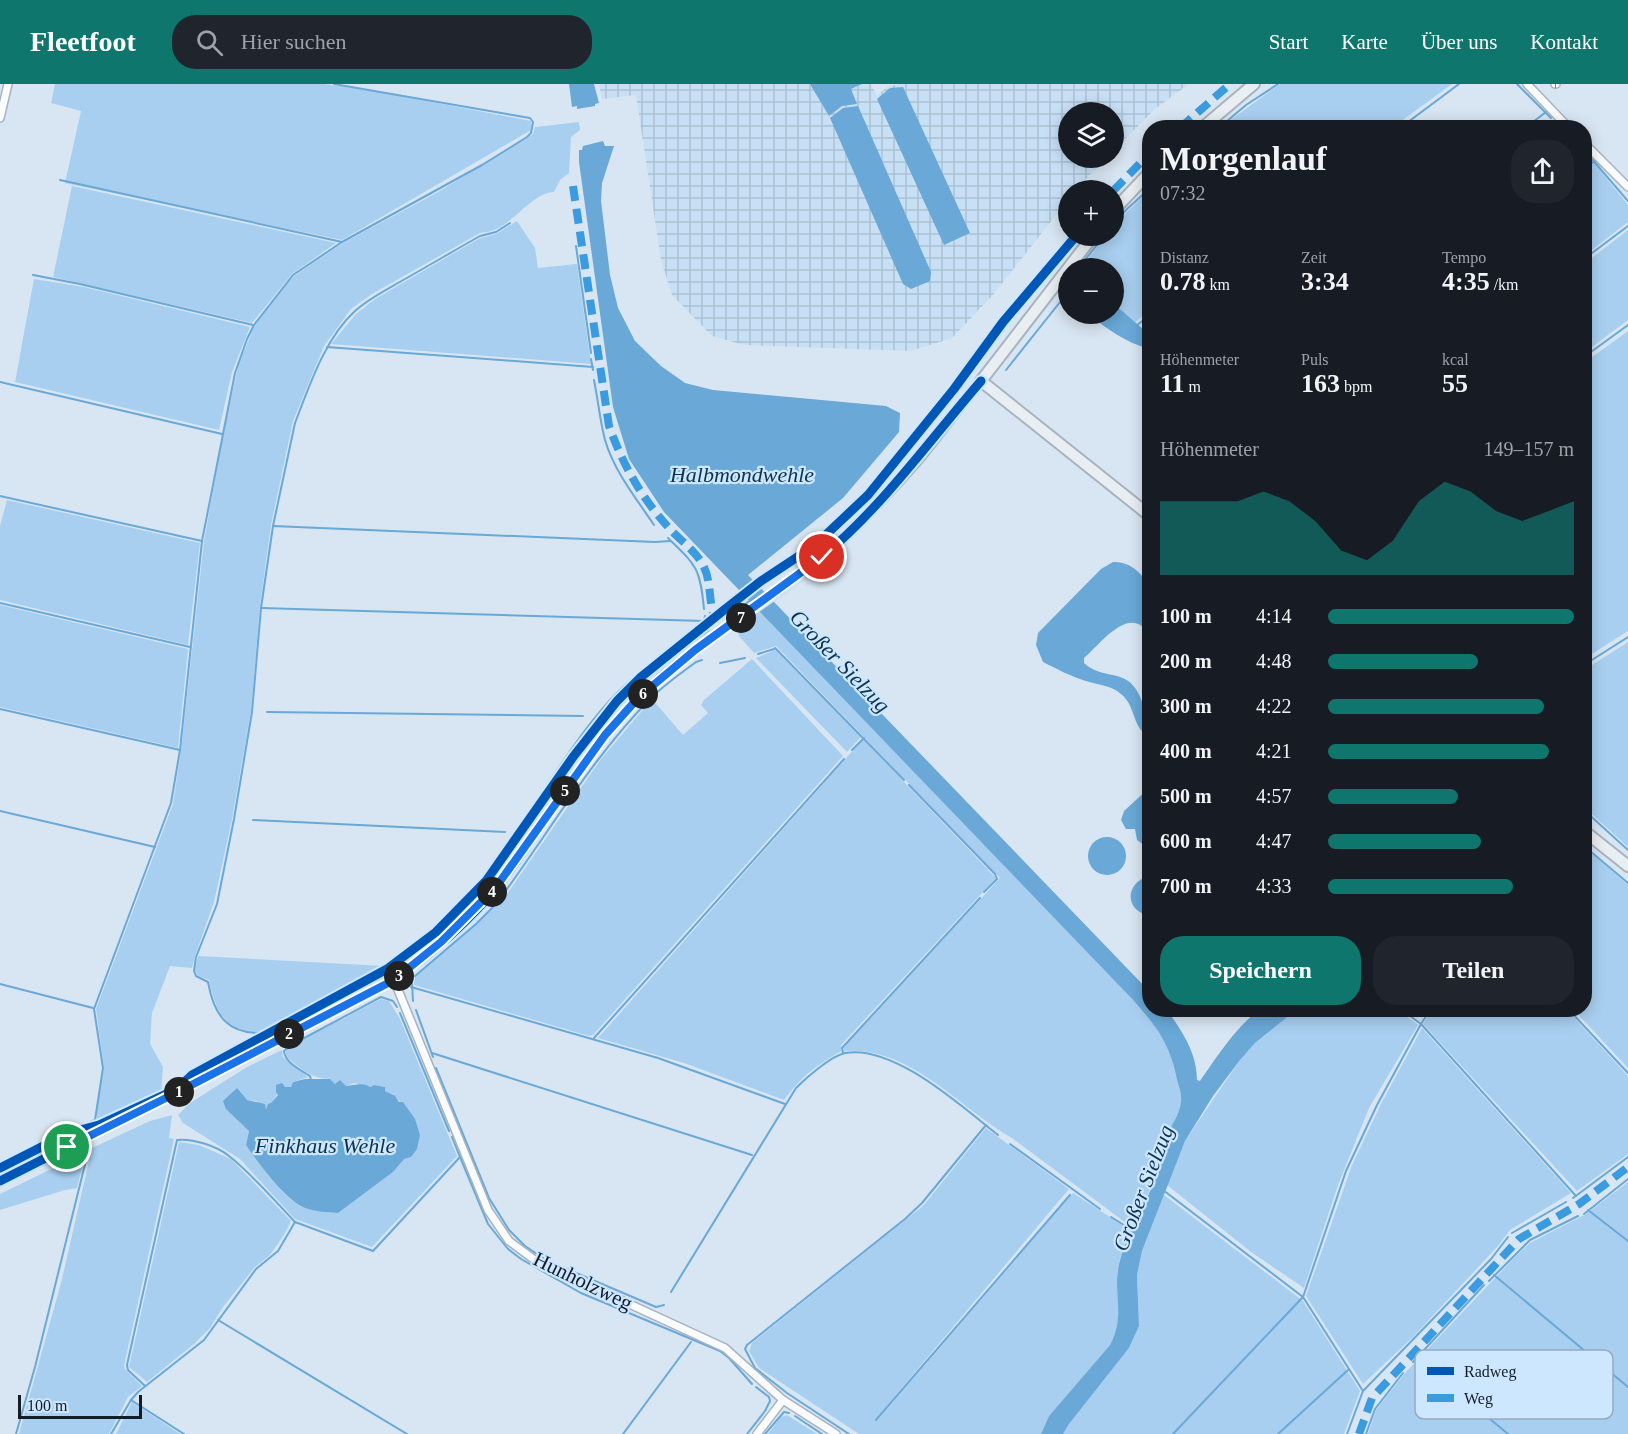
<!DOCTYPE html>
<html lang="de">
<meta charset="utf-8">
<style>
:root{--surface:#171b24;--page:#20242c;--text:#f1f3f6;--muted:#9ea1a6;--accent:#0f766e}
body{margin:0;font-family:"Times New Roman",serif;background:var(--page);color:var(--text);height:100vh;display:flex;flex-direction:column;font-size:22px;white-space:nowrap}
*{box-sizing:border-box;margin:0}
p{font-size:20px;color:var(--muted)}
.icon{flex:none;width:33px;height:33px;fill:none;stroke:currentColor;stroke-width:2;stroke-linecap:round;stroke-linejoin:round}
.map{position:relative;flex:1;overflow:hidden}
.side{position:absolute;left:1142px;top:36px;width:450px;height:897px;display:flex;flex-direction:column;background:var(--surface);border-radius:24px;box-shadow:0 3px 15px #0003}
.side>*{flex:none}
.tools{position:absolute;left:1058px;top:18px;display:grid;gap:12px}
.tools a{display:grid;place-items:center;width:66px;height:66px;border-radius:50%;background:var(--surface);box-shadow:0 3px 15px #0003;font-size:30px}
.scale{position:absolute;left:18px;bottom:15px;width:124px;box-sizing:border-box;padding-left:6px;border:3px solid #131d26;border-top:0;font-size:16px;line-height:21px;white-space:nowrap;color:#131d26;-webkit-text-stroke:4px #cce7ff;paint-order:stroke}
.pin{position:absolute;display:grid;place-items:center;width:51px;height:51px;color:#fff;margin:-26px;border:3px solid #fff;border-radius:50%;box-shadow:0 2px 6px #0007}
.km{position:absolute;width:30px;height:30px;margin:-15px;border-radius:50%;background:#222;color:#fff;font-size:16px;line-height:30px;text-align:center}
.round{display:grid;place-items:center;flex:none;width:63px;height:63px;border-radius:24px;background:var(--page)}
.headline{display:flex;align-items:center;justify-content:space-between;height:102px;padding:0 18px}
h1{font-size:33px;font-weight:700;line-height:45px}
.figures{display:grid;grid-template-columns:repeat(3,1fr);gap:9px;height:102px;padding:6px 18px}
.figures div{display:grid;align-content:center}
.figures b{font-size:26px;font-weight:700}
.figures small{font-size:16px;font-weight:400}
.figures p{font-size:16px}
.chart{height:168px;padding:12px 18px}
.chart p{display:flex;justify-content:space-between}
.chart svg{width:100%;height:108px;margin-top:6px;fill:var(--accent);opacity:.7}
.button{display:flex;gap:12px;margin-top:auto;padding:12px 18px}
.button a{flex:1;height:69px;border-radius:24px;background:var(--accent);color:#fff;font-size:24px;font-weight:700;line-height:69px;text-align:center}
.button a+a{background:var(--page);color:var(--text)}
ul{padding:0 18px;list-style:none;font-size:20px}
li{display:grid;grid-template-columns:96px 72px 1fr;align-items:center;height:45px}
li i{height:15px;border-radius:8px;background:var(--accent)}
header{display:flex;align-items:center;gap:36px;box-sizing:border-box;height:84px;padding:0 30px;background:var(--accent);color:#fff}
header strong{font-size:28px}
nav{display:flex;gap:33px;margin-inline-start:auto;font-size:21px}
.search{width:420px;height:54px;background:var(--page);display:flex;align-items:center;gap:15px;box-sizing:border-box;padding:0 21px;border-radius:24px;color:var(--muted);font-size:22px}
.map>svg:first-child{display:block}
.industrial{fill:url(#industrial-grid)}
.grass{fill:#a9cff0}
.water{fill:#69a8d7}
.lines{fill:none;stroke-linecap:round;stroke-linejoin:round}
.stream{stroke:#69a8d7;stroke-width:2}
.minor-casing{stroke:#a8b3be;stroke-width:10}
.tertiary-casing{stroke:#a8b3be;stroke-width:12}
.secondary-casing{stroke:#a8b3be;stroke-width:14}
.minor{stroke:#f9fbfd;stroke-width:7}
.tertiary{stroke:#f9fbfd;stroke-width:9}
.secondary{stroke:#e9eef3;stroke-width:10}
.quiet{stroke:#3b9be0;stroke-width:8;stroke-dasharray:15 8;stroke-linecap:butt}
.cycleway-casing{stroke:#cce7ff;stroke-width:13}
.cycleway{stroke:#0057b8;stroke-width:9}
.route-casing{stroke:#fff;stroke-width:12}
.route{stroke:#1a73e8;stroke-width:8}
.labels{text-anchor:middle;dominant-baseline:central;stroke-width:4.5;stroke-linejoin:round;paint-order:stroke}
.street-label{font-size:21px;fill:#131d26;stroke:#cce7ff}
.water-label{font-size:22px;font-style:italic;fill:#0e324b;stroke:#cce7ff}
.key{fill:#cce7ff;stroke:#94aabe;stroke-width:1.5}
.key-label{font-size:16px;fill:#131d26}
</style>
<header>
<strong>Fleetfoot</strong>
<div class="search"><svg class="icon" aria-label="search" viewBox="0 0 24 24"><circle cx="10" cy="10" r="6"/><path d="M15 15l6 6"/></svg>Hier suchen</div>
<nav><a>Start</a><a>Karte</a><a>Über uns</a><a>Kontakt</a></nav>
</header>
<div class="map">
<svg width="1628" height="1350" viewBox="0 0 1628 1350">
<defs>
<pattern id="industrial-grid" width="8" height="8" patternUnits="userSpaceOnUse" patternTransform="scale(1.5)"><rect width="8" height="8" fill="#c8e0f6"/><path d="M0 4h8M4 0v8" fill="none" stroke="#abc0d3"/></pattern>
</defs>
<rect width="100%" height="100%" fill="#d8e6f3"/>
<polygon class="industrial" points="599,0 810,0 829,32 842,22 851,5 862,0 871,0 877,12 888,2 902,0 1189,0 1156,24 1113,67 1113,28 1068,28 1068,74 1106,74 1075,106 1068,106 1068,116 992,212 952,254 911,267 744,261 712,252 672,211 661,176 636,11 602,15"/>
<g class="grass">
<polygon points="55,0 324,0 369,6 531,37 531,46 342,156 65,99 81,27 51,19"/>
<polygon points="1280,0 1452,0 1393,43 1221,43"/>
<path d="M579 38 580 46 571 53 569 89 560 96 554 108C532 109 514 139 494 146 490 148 484 148 480 149L372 210 351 225 324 262 293 337 271 441 260 521 251 627 232 735 214 818 195 872 192 884 170 882 152 929 150 960 163 983 161 1009 97 1037 96 1024 104 984 96 925 173 720 181 667 204 457 223 350 239 279 254 243 283 203 294 192 313 179 343 159 438 108 527 54 533 50 535 43Z"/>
<polygon points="1594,79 1628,121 1628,138 1584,172 1584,87"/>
<polygon points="72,102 336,159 292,190 252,239 53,193"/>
<polygon points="1149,106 1149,227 1135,238 1113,219 1113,184 1081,184 1105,152 1113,152 1113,142"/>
<polygon points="517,137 535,164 538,184 577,180 591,280 331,260 356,230 375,215 480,154 496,150"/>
<polygon points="1628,146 1628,236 1584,269 1584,180"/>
<polygon points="34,195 84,203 250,243 232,288 219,346 15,298"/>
<polygon points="1628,247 1628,547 1584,575 1584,279"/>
<polygon points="7,416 200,459 188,561 0,516 0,442"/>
<polygon points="0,521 188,565 178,664 0,623"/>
<path d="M760 527 1134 917 1151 936 1169 964 1182 1016 1180 1025 1167 1052 1151 1104 1137 1132 1126 1139 1012 1054C959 1024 911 962 844 967V963L1000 794 776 562 754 569 739 552 738 543Z"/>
<polygon points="1628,558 1628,763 1584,723 1584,586"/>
<polygon points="775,566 861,653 847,668 756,574"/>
<polygon points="752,575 843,672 593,951 589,952 414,901 415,892 502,817 601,675 652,615 683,651 708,629 701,621 704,616"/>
<path d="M863 655 996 794 841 961V967C814 983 803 991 784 1016L684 979 598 954Z"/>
<polygon points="1584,763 1628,801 1628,984 1574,926 1584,926"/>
<path d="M198 872 384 882 265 948C227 950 216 930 209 896L197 891 195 886Z"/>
<path d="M381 915 389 917 400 935 457 1072 372 1163 295 1135 240 1075 183 1039 178 1031 190 1019 247 983 282 966 283 973 308 993 293 998 291 1003H285L278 1009 266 1027 256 1017 247 1016 249 1048 246 1061C257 1078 285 1117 305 1124 315 1128 328 1127 338 1129L393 1088 420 1051C410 1026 407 1021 385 1007V1003L374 1001 370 1003 354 999 346 1002 335 1000 330 995C313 995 298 984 286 972V967L298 958Z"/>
<polygon points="1296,926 1398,926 1418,941 1369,1024 1338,1101 1304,1204 1251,1168 1167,1101 1185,1057 1240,976 1255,959"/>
<polygon points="1432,926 1567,926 1628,992 1628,1070 1577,1107 1423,940"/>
<polygon points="1422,944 1571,1109 1510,1146 1498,1162 1413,1253 1363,1300 1306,1212 1352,1081 1382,1018"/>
<polygon points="172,1031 169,1054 174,1055 124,1282 125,1285 142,1302 128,1313 109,1350 19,1350 61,1199 92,1064 150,1037"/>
<path d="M986 1044 1069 1105 875 1336 877 1337 1073 1109 1130 1146C1125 1160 1118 1176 1117 1192 1117 1219 1124 1236 1110 1261L1049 1332 1041 1350H859L759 1284 749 1267 752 1259 923 1122Z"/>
<polygon points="179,1058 199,1061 231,1075 291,1137 284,1151 270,1171 255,1183 223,1223 210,1244 194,1260 147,1298 129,1283"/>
<polygon points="86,1068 77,1104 65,1106 0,1126 0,1110"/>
<polygon points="1628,1098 1628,1350 1368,1350 1376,1326 1405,1289 1513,1175 1530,1159 1586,1130"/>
<polygon points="1164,1111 1303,1217 1360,1307 1344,1350 1063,1350 1069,1340 1129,1264 1139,1242 1137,1191 1142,1167"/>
<polygon points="132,1318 180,1350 116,1350"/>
<polygon points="787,1331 817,1350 768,1350 781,1333"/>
</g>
<g class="water">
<polygon points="569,0 594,0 599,19 595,20 595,22 577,25 577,22 572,23"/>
<polygon points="810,0 862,0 851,5 857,20 842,22 829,32"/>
<polygon points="903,3 970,149 944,161 877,15 890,4"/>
<polygon points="858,22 931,188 930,197 911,205 903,200 830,34 843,24"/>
<path d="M603 57 605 62H614L602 99 601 117 610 191 618 224 635 257 661 282 685 299 713 306 886 322 900 329 899 348 843 414 748 491 1149 907V926H1167C1182 947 1197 969 1197 996L1200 997C1212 980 1243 932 1262 926 1271 923 1286 926 1296 926L1255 959 1240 976 1213 1012 1185 1057 1142 1167 1137 1191 1139 1242 1129 1264 1069 1340 1063 1350H1041L1049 1332 1110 1261C1127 1229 1111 1208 1120 1176 1127 1150 1141 1129 1151 1105 1158 1088 1160 1069 1167 1052 1171 1041 1180 1030 1181 1018 1182 1011 1179 1003 1177 996 1170 960 1157 943 1134 917L664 428 629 375 613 323 579 78V66H582L583 62Z"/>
<path d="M1113 219 1143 245 1149 248V265C1125 258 1107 245 1088 230H1113Z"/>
<path d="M1113 478C1129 477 1138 487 1148 498L1149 551C1131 518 1100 560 1084 574V579C1106 599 1130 580 1143 620 1147 631 1150 641 1148 652 1132 643 1136 622 1121 610 1111 601 1098 601 1086 597 1072 593 1057 585 1043 578L1036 561 1038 549 1101 485Z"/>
<polygon points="1149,704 1149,760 1144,761 1137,756 1135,745 1126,745 1121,736 1124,727"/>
<circle cx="1107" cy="772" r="19"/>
<path d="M1144 794H1149V831C1127 828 1124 803 1144 794Z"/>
<path d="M305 995H330L335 1000 340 996 346 1002C354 1001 364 998 370 1003L374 1001 385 1003V1007L395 1012 399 1018H403L415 1035 420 1051 417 1065 411 1073 404 1075 393 1088 338 1129C328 1128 315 1128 305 1124 285 1116 258 1079 246 1061L249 1047 226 1025 223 1017 237 1004 247 1016 265 1020 266 1026 268 1020 271 1019 278 1011 276 1008V1001L282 999 285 1003H291L293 998Z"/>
</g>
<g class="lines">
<g class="stream">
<polyline points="1517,0 1551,34"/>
<polyline points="1558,41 1561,44"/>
<polyline points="1219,44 1246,21 1278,0"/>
<polyline points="1400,44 1459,0"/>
<polyline points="1525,44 1546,28"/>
<polyline points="1584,66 1628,117"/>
<polyline points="1584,85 1595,77"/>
<polyline points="60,96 342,158"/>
<polyline points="1113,140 1127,125 1149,105"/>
<polyline points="576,162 591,269"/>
<polyline points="1584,175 1628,142"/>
<polyline points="1084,177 1104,152"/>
<polyline points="33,191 80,200 253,241"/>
<polyline points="1137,241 1149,232"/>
<polyline points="327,263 593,283"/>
<polyline points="1584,273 1628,241"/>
<polyline points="591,275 593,286"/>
<polyline points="1006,286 1068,208"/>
<path d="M594 296C598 316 600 337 605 356 614 387 636 414 654 441"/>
<polyline points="0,298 222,350"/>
<polyline points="0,412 202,457"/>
<polyline points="273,442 655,458 670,457"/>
<path d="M668 454C697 482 700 484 704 525"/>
<polyline points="0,519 190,563"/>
<polyline points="261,524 704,537"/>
<polyline points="727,535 753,514"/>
<polyline points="775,564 904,696"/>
<polyline points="758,570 774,565"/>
<polyline points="720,579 745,574"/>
<polyline points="1584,581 1628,553"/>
<polyline points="0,625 180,666"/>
<polyline points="267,628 583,632"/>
<polyline points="852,666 864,654"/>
<polyline points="909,701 995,790 997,795"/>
<polyline points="1584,726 1628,766"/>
<polyline points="0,727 155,763"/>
<polyline points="253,736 505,748"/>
<polyline points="1584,762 1628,799"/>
<polyline points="984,808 997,795"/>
<path d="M387 882C421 854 457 827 484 793 529 736 562 669 611 615 639 585 671 567 703 542L705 532"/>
<path d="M383 885 265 949C228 951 214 932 208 898L196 892 194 887 196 873 217 820 234 735 252 628 261 524 273 442 295 339C309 303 325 254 355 227 369 214 388 205 405 195 430 181 455 166 480 152L496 148 510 139"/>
<polyline points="393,889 458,836 492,801 595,649 631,608 647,592 709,547"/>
<path d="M415 892 476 840 496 820C547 752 590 676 650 615 664 601 680 590 696 578L702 576"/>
<polyline points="412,898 413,917"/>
<polyline points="0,900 93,924"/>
<polyline points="411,903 658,974 785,1020"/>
<polyline points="416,926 433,973"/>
<polyline points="1402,926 1421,940 1430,926"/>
<polyline points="1569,926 1628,989"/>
<polyline points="400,929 449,1047"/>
<polyline points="304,937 387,893"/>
<polyline points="594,954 844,675"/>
<polyline points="432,969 752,1071"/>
<polyline points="843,969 842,964 980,814"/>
<polyline points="436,984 489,1114 509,1146 525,1162 546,1176 656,1223 664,1221"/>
<path d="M311 996 310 992C301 986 285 979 284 967L293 960 381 913 393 917 397 923"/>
<polyline points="64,1049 95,1036 103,984 94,925 171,719 180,666 202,457 235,289 247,255 254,241 293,191 342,158 482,81 527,53 531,49 533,38 530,34 334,0"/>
<polyline points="1010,1060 1100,1125"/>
<polyline points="460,1073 488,1140 508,1165 521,1175 581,1209 720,1267 729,1274 752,1300"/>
<polyline points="1163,1106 1303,1213 1363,1307 1347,1350"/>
<polyline points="1573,1114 1628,1073"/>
<polyline points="1588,1126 1628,1157"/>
<polyline points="1584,1130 1628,1095"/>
<polyline points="1111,1133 1132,1146"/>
<polyline points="1512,1149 1566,1118"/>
<polyline points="1494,1191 1628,1303"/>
<polyline points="1489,1197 1530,1156 1578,1132"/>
<path d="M671 1208 796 1004C807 993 831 972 845 969 894 960 962 1023 998 1051"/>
<polyline points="218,1236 407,1350"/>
<polyline points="1417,1274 1508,1350"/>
<polyline points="1413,1278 1484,1201"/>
<path d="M145 1302 128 1286 127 1281 177 1056C192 1054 217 1062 229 1072 252 1090 274 1116 295 1138"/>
<polyline points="1364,1306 1491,1175 1508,1153"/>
<polyline points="131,1316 184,1350"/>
<polyline points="795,1332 822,1350"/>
<polyline points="876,1336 1070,1111"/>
<polyline points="16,1350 35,1283 89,1064"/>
<polyline points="111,1350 131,1316 138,1308 204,1256 256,1185 278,1167 295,1138 373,1167 460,1073 452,1053"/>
<polyline points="623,1350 691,1258"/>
<polyline points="747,1350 765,1327 770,1317 769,1313 756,1303"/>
<polyline points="765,1350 784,1328 789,1329"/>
<polyline points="849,1350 787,1309 755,1284 745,1265 747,1261 905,1135 922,1119 986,1041"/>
<polyline points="1173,1350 1303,1213 1346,1087 1377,1021 1421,940 1576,1112"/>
<polyline points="1278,1350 1348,1286"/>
<polyline points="1366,1350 1375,1325 1403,1289"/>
</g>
<defs>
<g id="minor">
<polyline points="1527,0 1569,44"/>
<polyline points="1555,0 1556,0"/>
<polyline points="0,34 8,0"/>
<polyline points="1584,59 1628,103"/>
<polyline points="394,896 488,1126 509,1157 536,1177 725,1264 783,1316 836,1350"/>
<polyline points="757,1350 783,1316"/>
</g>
<path id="tertiary" d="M0 1097 172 1011 394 896C431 868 469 838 498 801 546 741 582 671 636 616 691 559 764 524 823 472 856 443 887 411 916 378 938 352 958 323 981 297"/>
<g id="secondary">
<polyline points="1202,44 1254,0"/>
<polyline points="1113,127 1149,89"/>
<polyline points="1093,152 981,297 1149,431"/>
<polyline points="1584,747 1628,782"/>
</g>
</defs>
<use href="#minor" class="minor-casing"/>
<use href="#tertiary" class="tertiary-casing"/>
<use href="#secondary" class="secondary-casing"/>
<use href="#minor" class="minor"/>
<use href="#tertiary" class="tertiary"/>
<use href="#secondary" class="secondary"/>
<g class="quiet">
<polyline points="1555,0 1556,0"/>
<polyline points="1180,44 1230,0"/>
<path d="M573 102 609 342C623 381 642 415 670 445 681 457 697 468 704 483 712 500 708 521 716 537"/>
<polyline points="1113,107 1149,70"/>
<polyline points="1359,1350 1372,1314 1519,1155 1579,1120 1628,1083"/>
</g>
<defs>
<g id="cycleway">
<path d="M268 961C297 946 326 931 356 916 369 909 383 903 395 895 432 870 470 836 498 802 546 741 582 670 637 615 692 560 762 523 822 473 883 422 929 357 981 297"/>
<polyline points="0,1084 69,1049 99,1041 177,1005 192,991 387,885 436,848 486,797 573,673 617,617 641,593 724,526 761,497 814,462 868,411 954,305 1003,238 1076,152"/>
<polyline points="0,1097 97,1048"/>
</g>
</defs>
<use href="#cycleway" class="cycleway-casing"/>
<use href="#cycleway" class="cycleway"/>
</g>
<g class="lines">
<defs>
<polyline id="route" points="67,1063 172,1011 394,896 441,858 496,803 605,651 638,614 695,566 822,473"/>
</defs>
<use href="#route" class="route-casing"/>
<use href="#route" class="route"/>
</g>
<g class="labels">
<g class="street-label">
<text transform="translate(583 1197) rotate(26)">Hunholzweg</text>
</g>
<g class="water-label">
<text x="742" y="390">Halbmondwehle</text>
<text transform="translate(840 577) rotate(46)">Großer Sielzug</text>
<text x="325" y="1061">Finkhaus Wehle</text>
<text transform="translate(1143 1104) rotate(-69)">Großer Sielzug</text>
</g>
</g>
<rect x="1415" y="1266" width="198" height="69" rx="9" class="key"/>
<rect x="1427" y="1283" width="27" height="8" fill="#0057b8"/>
<rect x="1427" y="1310" width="27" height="8" fill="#3b9be0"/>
<g class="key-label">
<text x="1464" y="1293">Radweg</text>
<text x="1464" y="1320">Weg</text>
</g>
</svg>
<div class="tools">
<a><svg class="icon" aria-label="layers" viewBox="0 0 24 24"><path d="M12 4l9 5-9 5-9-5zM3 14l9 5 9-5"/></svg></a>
<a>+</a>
<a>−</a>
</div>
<div class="scale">100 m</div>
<div class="pin" style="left:67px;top:1063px;background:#1e9e55"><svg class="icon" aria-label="arrive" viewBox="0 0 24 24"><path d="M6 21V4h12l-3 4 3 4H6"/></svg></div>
<div class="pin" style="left:822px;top:473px;background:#d93025"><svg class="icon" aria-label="check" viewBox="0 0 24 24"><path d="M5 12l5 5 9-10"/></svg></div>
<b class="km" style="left:179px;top:1008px">1</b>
<b class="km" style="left:289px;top:950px">2</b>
<b class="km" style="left:399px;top:892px">3</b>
<b class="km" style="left:492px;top:808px">4</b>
<b class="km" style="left:565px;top:707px">5</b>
<b class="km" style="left:643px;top:610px">6</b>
<b class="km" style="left:741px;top:534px">7</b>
<section class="side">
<div class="headline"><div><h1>Morgenlauf</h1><p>07:32</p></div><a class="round"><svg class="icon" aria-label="share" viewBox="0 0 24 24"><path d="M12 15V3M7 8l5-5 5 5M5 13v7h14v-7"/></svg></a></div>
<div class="figures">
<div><p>Distanz</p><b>0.78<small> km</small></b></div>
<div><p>Zeit</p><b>3:34</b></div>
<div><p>Tempo</p><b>4:35<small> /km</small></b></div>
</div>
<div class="figures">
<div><p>Höhenmeter</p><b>11<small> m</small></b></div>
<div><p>Puls</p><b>163<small> bpm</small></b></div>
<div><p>kcal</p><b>55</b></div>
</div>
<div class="chart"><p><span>Höhenmeter</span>149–157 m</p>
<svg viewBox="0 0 160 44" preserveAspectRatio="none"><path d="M0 44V14L10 14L20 14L30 14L40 10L50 14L60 22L70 34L80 38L90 30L100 14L110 6L120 10L130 18L140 22L150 18L160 14V44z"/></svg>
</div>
<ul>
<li><b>100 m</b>4:14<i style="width:100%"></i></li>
<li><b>200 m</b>4:48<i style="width:61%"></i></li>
<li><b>300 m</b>4:22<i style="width:88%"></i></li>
<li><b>400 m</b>4:21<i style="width:90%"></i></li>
<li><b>500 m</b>4:57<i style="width:53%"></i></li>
<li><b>600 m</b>4:47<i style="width:62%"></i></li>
<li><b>700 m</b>4:33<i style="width:75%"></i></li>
</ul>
<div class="button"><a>Speichern</a><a>Teilen</a></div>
</section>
</div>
